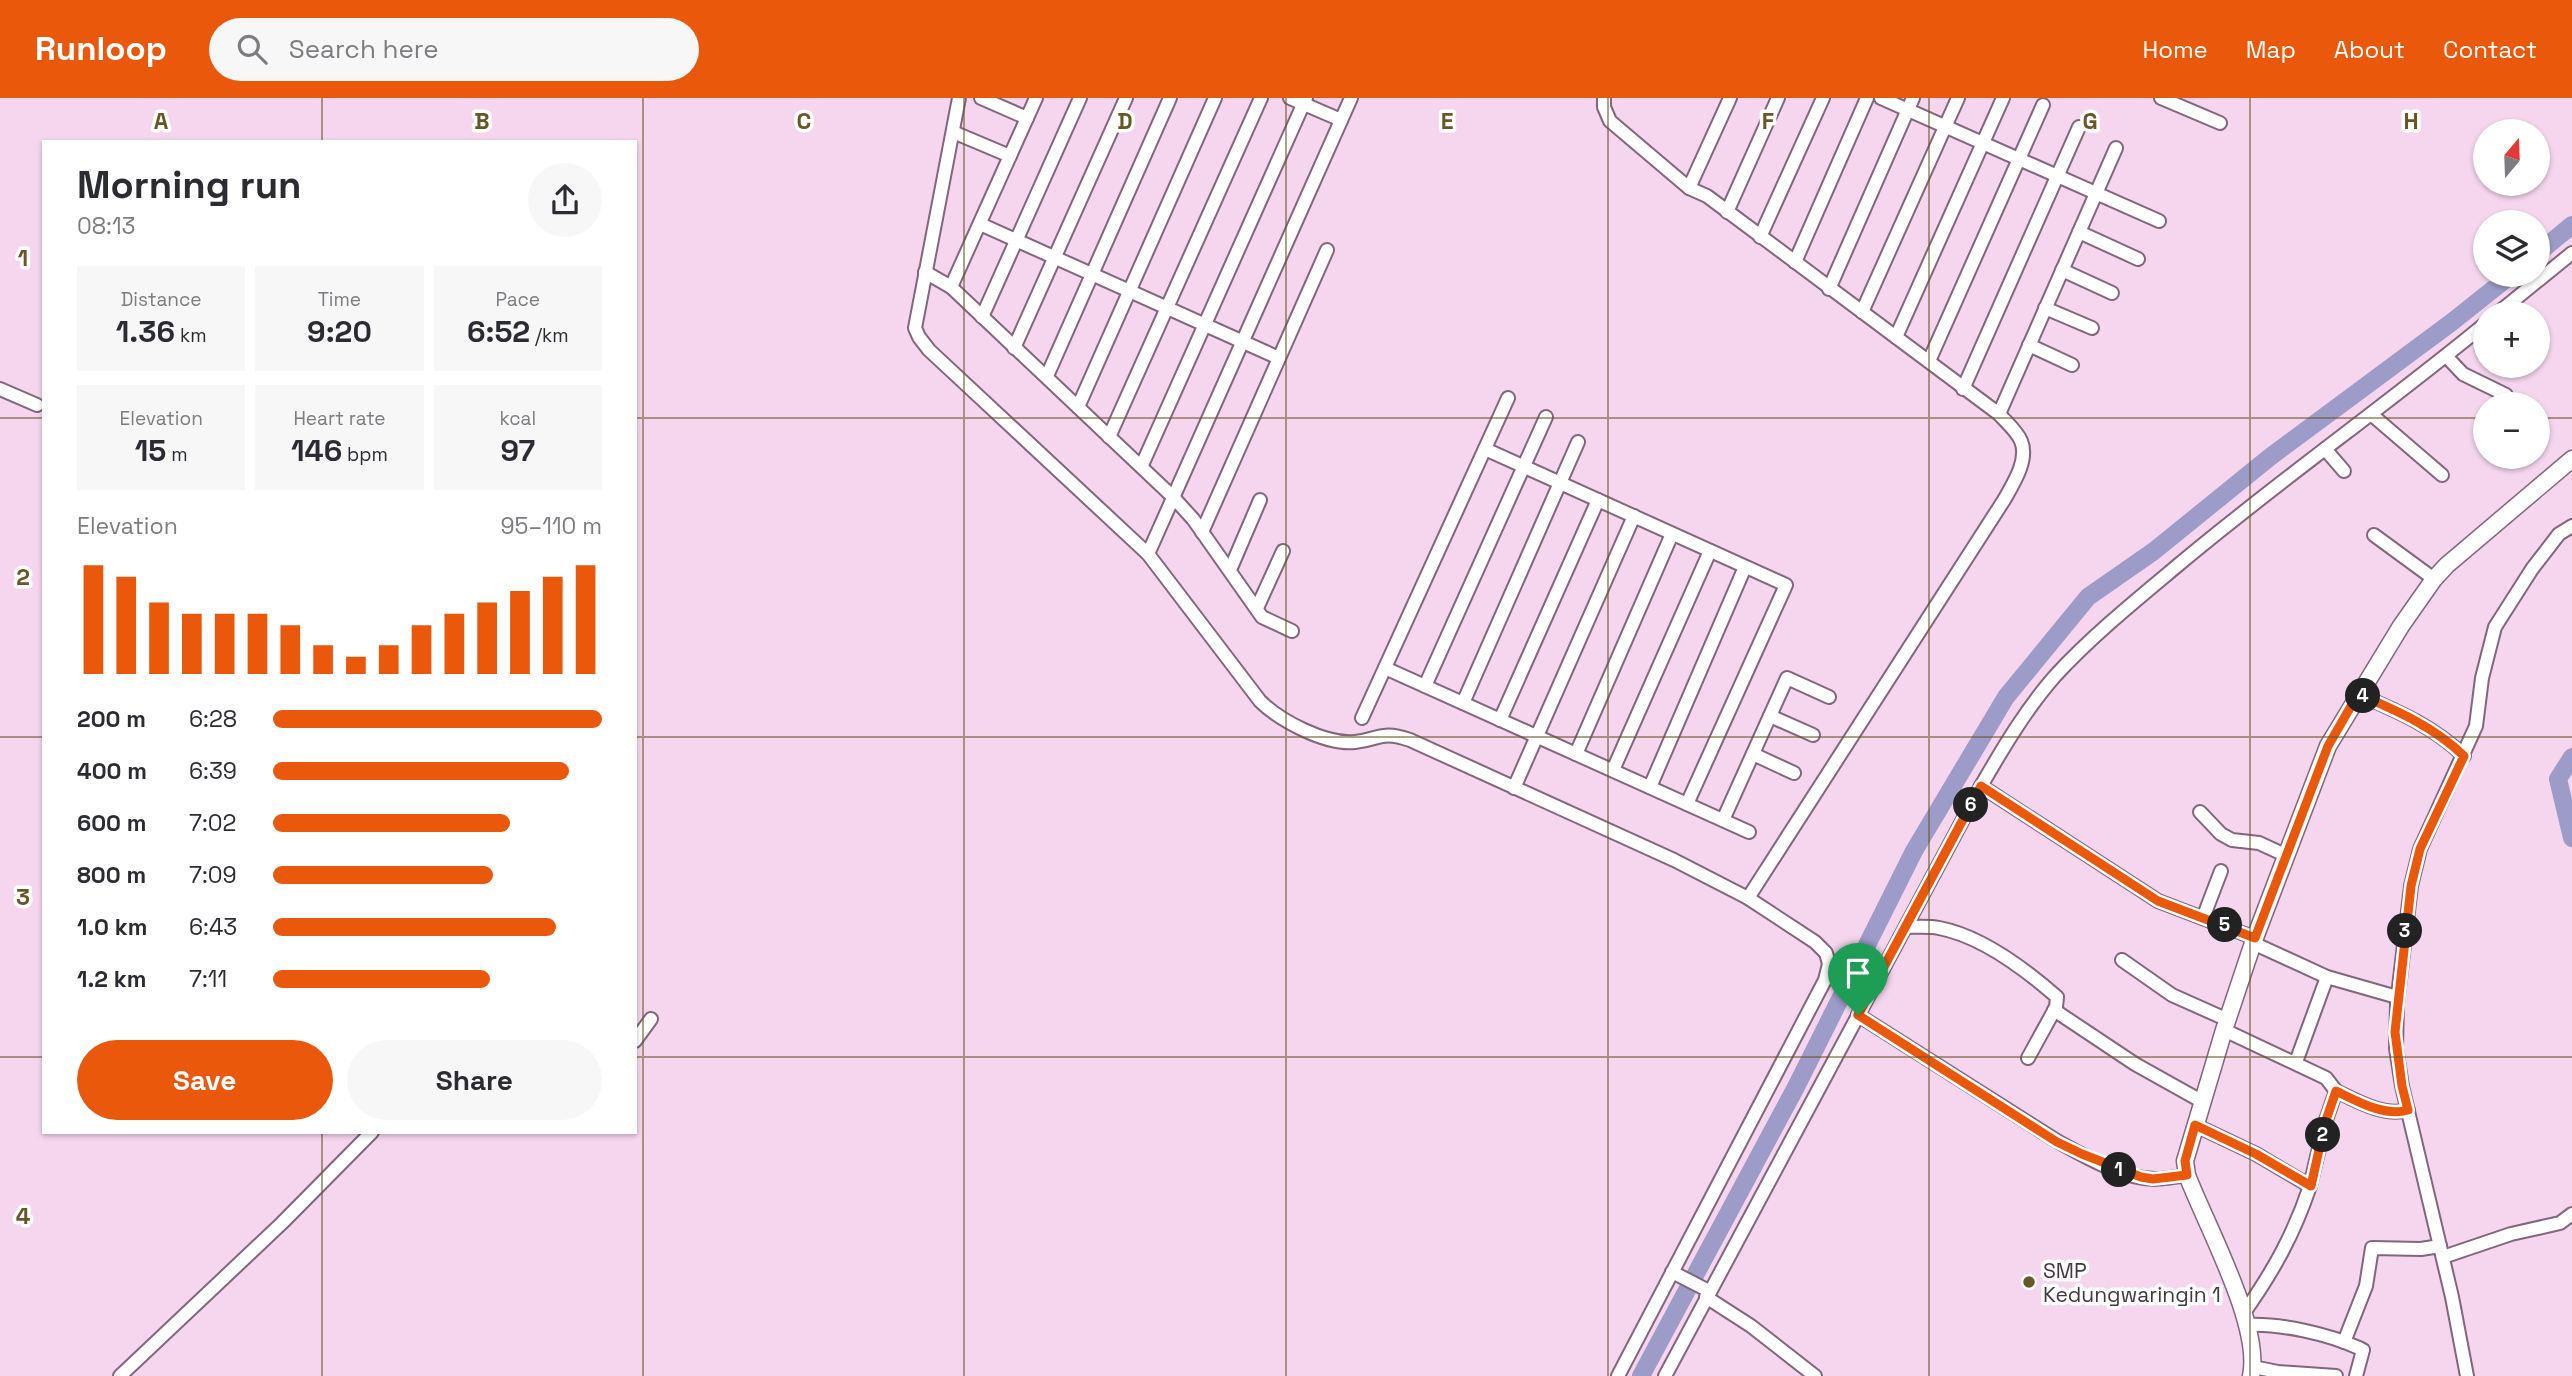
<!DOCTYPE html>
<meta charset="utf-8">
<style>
:root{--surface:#fff;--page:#f7f7f7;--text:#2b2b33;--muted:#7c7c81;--accent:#ea580c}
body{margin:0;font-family:"Space Grotesk",sans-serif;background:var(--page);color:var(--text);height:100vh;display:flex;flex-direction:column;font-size:26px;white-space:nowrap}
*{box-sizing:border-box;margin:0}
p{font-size:23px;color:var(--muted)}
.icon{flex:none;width:38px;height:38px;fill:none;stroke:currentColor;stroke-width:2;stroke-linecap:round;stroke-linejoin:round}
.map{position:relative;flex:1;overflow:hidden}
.side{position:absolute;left:42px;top:42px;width:595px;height:994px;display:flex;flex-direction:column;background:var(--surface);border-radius:0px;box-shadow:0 2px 5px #0004}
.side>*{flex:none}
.needle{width:46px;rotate:19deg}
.buttons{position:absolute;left:2473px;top:21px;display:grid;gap:14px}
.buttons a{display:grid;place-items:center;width:77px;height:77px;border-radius:50%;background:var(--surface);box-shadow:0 2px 5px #0004;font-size:35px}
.pin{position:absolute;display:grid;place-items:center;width:60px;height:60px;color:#fff;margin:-72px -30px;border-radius:50% 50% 50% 0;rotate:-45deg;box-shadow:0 0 7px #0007}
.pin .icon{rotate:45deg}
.km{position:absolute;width:35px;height:35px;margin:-18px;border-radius:50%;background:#222;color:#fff;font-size:19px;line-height:35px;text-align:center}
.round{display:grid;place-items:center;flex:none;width:74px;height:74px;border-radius:37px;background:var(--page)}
.overview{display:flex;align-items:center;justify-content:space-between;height:119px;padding:0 35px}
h1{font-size:38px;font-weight:700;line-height:52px}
.metrics{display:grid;grid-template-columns:repeat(3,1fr);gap:10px;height:119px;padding:7px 35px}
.metrics div{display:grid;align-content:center;border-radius:0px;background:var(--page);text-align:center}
.metrics b{font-size:30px;font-weight:700}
.metrics small{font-size:19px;font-weight:400}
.metrics p{font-size:19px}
.chart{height:196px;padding:14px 35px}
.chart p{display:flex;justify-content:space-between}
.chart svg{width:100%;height:126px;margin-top:7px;stroke:var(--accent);stroke-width:6}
.action{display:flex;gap:14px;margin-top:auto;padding:14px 35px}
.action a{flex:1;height:80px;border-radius:42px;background:var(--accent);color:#fff;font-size:28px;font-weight:700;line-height:80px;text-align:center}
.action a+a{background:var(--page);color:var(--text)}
ul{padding:0 35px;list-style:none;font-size:23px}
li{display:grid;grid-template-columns:112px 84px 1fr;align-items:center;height:52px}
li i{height:18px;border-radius:9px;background:var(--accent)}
header{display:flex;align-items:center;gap:42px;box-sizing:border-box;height:98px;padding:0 35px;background:var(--accent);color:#fff}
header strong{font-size:33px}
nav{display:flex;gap:38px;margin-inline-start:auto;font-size:24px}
.search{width:490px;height:63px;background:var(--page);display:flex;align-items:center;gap:18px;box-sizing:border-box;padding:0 24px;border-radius:38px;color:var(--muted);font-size:26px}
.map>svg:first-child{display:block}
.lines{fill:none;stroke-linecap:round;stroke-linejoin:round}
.river{stroke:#9d9bc8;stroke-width:18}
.minor-casing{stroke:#81667c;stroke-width:16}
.major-casing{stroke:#81667c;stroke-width:19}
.minor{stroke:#fff;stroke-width:12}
.major{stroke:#fff;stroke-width:16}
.route-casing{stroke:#fff;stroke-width:14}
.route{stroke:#ea580c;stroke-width:9}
.grid{fill:none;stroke:#685624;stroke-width:2;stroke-opacity:0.55}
.poi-dot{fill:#685624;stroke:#fff;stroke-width:2.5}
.labels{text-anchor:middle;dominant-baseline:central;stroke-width:7;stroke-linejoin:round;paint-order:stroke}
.poi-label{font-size:21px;fill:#42363f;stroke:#fff;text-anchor:start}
.grid-label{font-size:23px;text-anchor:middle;font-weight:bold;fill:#685624;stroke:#fff;stroke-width:7;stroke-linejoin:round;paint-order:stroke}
</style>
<header>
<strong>Runloop</strong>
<div class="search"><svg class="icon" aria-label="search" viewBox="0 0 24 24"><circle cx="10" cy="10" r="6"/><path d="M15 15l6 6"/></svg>Search here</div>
<nav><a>Home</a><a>Map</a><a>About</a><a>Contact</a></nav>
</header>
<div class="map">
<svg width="2572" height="1278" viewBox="0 0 2572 1278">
<rect width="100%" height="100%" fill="#f5d6ee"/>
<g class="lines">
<g class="river">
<polyline points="2538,155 2572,127"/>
<polyline points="2572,659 2558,681 2572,740"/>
<polyline points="1641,1278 1796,989 1914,753 2006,599 2088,499 2154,453 2270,359 2452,224 2511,177"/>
</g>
<defs>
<g id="minor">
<path d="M959 0 915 230 919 239 929 252 1148 456 1260 603C1280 623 1326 647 1355 644 1381 641 1381 632 1410 642L1674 762 1748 800 1815 844 1826 855 1829 866 1825 882 1618 1278"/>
<polyline points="981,0 1027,20"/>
<polyline points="1290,0 1341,22"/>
<polyline points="1604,0 1604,9 1610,23 1689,90"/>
<path d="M1730 0 1689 90 1707 98 1999 316C2006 324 2017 333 2021 343 2029 362 2013 386 2004 402L1748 800"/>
<polyline points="1881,0 2159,123"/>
<polyline points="2161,0 2220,25"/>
<polyline points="953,34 1010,58"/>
<polyline points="1727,114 1778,0"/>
<polyline points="980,126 1279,260"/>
<polyline points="2079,134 2138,161"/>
<polyline points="1760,139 1823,0"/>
<polyline points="1795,164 1867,0"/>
<polyline points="2062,172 2112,195"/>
<polyline points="925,174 951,189 1173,399 1193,421 1262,519 1292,533"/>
<polyline points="951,189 1036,0"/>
<polyline points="1829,191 1913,0"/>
<polyline points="2045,210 2092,230"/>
<polyline points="1862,214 1958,0"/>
<polyline points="2498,215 2572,155"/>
<polyline points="982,219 1080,0"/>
<polyline points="1896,239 2003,0"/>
<polyline points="2029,247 2072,267"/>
<polyline points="1014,250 1126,0"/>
<polyline points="2446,258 2463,276 2506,297"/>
<polyline points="1929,263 2043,7"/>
<polyline points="1047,278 1170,0"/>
<polyline points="0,291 37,307"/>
<polyline points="1963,291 2079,29"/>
<polyline points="1078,309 1215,0"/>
<polyline points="1999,316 2116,50"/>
<polyline points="2371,316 2442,377"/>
<polyline points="1109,339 1261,0"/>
<polyline points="1485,351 1786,487 1687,706"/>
<polyline points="2325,351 2344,373"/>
<polyline points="1142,367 1306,0"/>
<polyline points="1202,434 1327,152"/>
<polyline points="2374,437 2434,481"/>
<polyline points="1148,456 1351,0"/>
<polyline points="1230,472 1260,402"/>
<polyline points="1257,510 1283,453"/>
<polyline points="1385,570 1749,734"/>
<polyline points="1425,588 1546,319"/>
<path d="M2358 596C2397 613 2433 628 2464 658"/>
<polyline points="1463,605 1578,344"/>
<polyline points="1770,618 1813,637"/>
<polyline points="1362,620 1508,300"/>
<polyline points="1500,622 1598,402"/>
<polyline points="1576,656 1672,436"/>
<polyline points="1753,656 1794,675"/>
<polyline points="1613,672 1710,453"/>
<polyline points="1981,688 2158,803 2255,840"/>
<polyline points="1650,689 1745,469"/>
<polyline points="1514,690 1634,418"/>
<polyline points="2200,714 2221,736 2232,742 2259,745 2285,757"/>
<polyline points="1723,722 1787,580 1829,599"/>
<polyline points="2203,820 2221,773"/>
<path d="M1906 829C1917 829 1929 828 1939 830 1982 838 2025 871 2057 899L2056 909 2028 960"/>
<polyline points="2253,845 2327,879 2397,899"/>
<polyline points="2122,862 2172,897 2228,922"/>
<polyline points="2054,912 2135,966 2203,1004"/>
<path d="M1858 917 2057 1043C2086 1059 2121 1080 2154 1081 2165 1081 2176 1079 2187 1077"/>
<polyline points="635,943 651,921"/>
<polyline points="2296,964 2327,879"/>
<path d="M2336 993C2357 1003 2384 1019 2408 1012"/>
<polyline points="2195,1027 2256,1056 2310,1088 2325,1025 2336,993 2326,980 2224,932"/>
<polyline points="2443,1159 2511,1136 2560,1125 2572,1116"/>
<polyline points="1672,1174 1709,1193"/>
<polyline points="1706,1199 1751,1228 1815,1278"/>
<path d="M2243 1216C2273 1174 2294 1136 2310 1088"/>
<path d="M2246 1227C2280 1225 2328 1236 2359 1250L2363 1252 2356 1278"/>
<polyline points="2344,1244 2366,1188 2372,1150 2421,1151 2440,1148"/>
<polyline points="2253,1269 2278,1274 2336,1278"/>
<polyline points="120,1278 282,1125 372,1034"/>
<path d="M1665 1278 1981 688C2003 650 2026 611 2055 578 2092 538 2135 503 2177 468 2277 384 2384 309 2485 226"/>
<polyline points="2467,1278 2452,1199 2402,988 2396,950 2397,906 2411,788 2420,751 2476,628 2482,580 2495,529 2532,471 2559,436 2572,428"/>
</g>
<path id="major" d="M2251 1278C2262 1228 2206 1127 2187 1077L2185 1063 2224 932 2253 845 2328 648 2401 528 2434 481 2447 467 2572 361"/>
</defs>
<use href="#minor" class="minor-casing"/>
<use href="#major" class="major-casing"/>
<use href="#minor" class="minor"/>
<use href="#major" class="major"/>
</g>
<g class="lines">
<defs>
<path id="route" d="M2358 596C2397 613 2433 628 2464 658L2420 751 2411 788 2395 934 2402 988 2408 1012C2384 1019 2357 1003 2336 993L2325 1025 2311 1088 2256 1056 2195 1027 2185 1063 2187 1077 2153 1081 2141 1079 2082 1056 2057 1044 1858 917 1981 688 2158 803 2255 840 2328 648Z"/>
</defs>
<use href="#route" class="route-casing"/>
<use href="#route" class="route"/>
</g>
<path class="grid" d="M322 0V44M643 0V1278M964 0V1278M1286 0V1278M1608 0V1278M1929 0V1278M2250 0V1278M0 320H44M635 320H2485M2538 320H2572M0 639H44M635 639H2572M0 959H44M635 959H2572M322 1034V1278"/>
<circle class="poi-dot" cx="2029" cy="1184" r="7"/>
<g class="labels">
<g class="poi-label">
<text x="2043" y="1172">SMP<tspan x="2043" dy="24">Kedungwaringin 1</tspan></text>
</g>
</g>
<g class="grid-label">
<text x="161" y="31">A</text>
<text x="482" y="31">B</text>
<text x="804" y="31">C</text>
<text x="1125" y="31">D</text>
<text x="1447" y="31">E</text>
<text x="1768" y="31">F</text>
<text x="2090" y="31">G</text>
<text x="2411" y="31">H</text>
<text x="23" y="168">1</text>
<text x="23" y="487">2</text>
<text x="23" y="807">3</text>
<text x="23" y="1126">4</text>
</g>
</svg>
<div class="buttons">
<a><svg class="needle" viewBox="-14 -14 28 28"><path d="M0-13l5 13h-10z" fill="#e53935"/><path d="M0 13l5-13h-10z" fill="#7c7c81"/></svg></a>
<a><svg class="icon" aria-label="layers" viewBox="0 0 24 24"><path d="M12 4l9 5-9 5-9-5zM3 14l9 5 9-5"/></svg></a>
<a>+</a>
<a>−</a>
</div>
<div class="pin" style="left:1858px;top:917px;background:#1e9e55"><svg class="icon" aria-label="arrive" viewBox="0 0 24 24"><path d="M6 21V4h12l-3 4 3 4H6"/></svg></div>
<b class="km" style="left:2119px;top:1072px">1</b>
<b class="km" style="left:2323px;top:1037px">2</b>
<b class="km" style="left:2405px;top:833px">3</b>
<b class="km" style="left:2363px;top:598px">4</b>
<b class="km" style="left:2225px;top:827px">5</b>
<b class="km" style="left:1971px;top:707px">6</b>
<section class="side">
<div class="overview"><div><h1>Morning run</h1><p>08:13</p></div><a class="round"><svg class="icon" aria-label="share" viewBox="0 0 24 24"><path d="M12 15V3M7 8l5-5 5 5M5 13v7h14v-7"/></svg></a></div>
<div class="metrics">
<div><p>Distance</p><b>1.36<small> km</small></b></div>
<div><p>Time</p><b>9:20</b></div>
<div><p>Pace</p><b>6:52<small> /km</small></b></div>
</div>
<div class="metrics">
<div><p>Elevation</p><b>15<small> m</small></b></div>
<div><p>Heart rate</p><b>146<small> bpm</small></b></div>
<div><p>kcal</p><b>97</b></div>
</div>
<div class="chart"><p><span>Elevation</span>95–110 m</p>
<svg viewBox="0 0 160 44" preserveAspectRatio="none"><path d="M5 44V6M15 44V10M25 44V19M35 44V23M45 44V23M55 44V23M65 44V27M75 44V34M85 44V38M95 44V34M105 44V27M115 44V23M125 44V19M135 44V15M145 44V10M155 44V6"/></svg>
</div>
<ul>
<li><b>200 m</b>6:28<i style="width:100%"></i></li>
<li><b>400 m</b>6:39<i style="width:90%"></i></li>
<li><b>600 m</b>7:02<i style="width:72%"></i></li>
<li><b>800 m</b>7:09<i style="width:67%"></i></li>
<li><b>1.0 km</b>6:43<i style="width:86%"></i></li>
<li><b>1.2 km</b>7:11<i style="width:66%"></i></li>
</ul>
<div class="action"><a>Save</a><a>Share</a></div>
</section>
</div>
